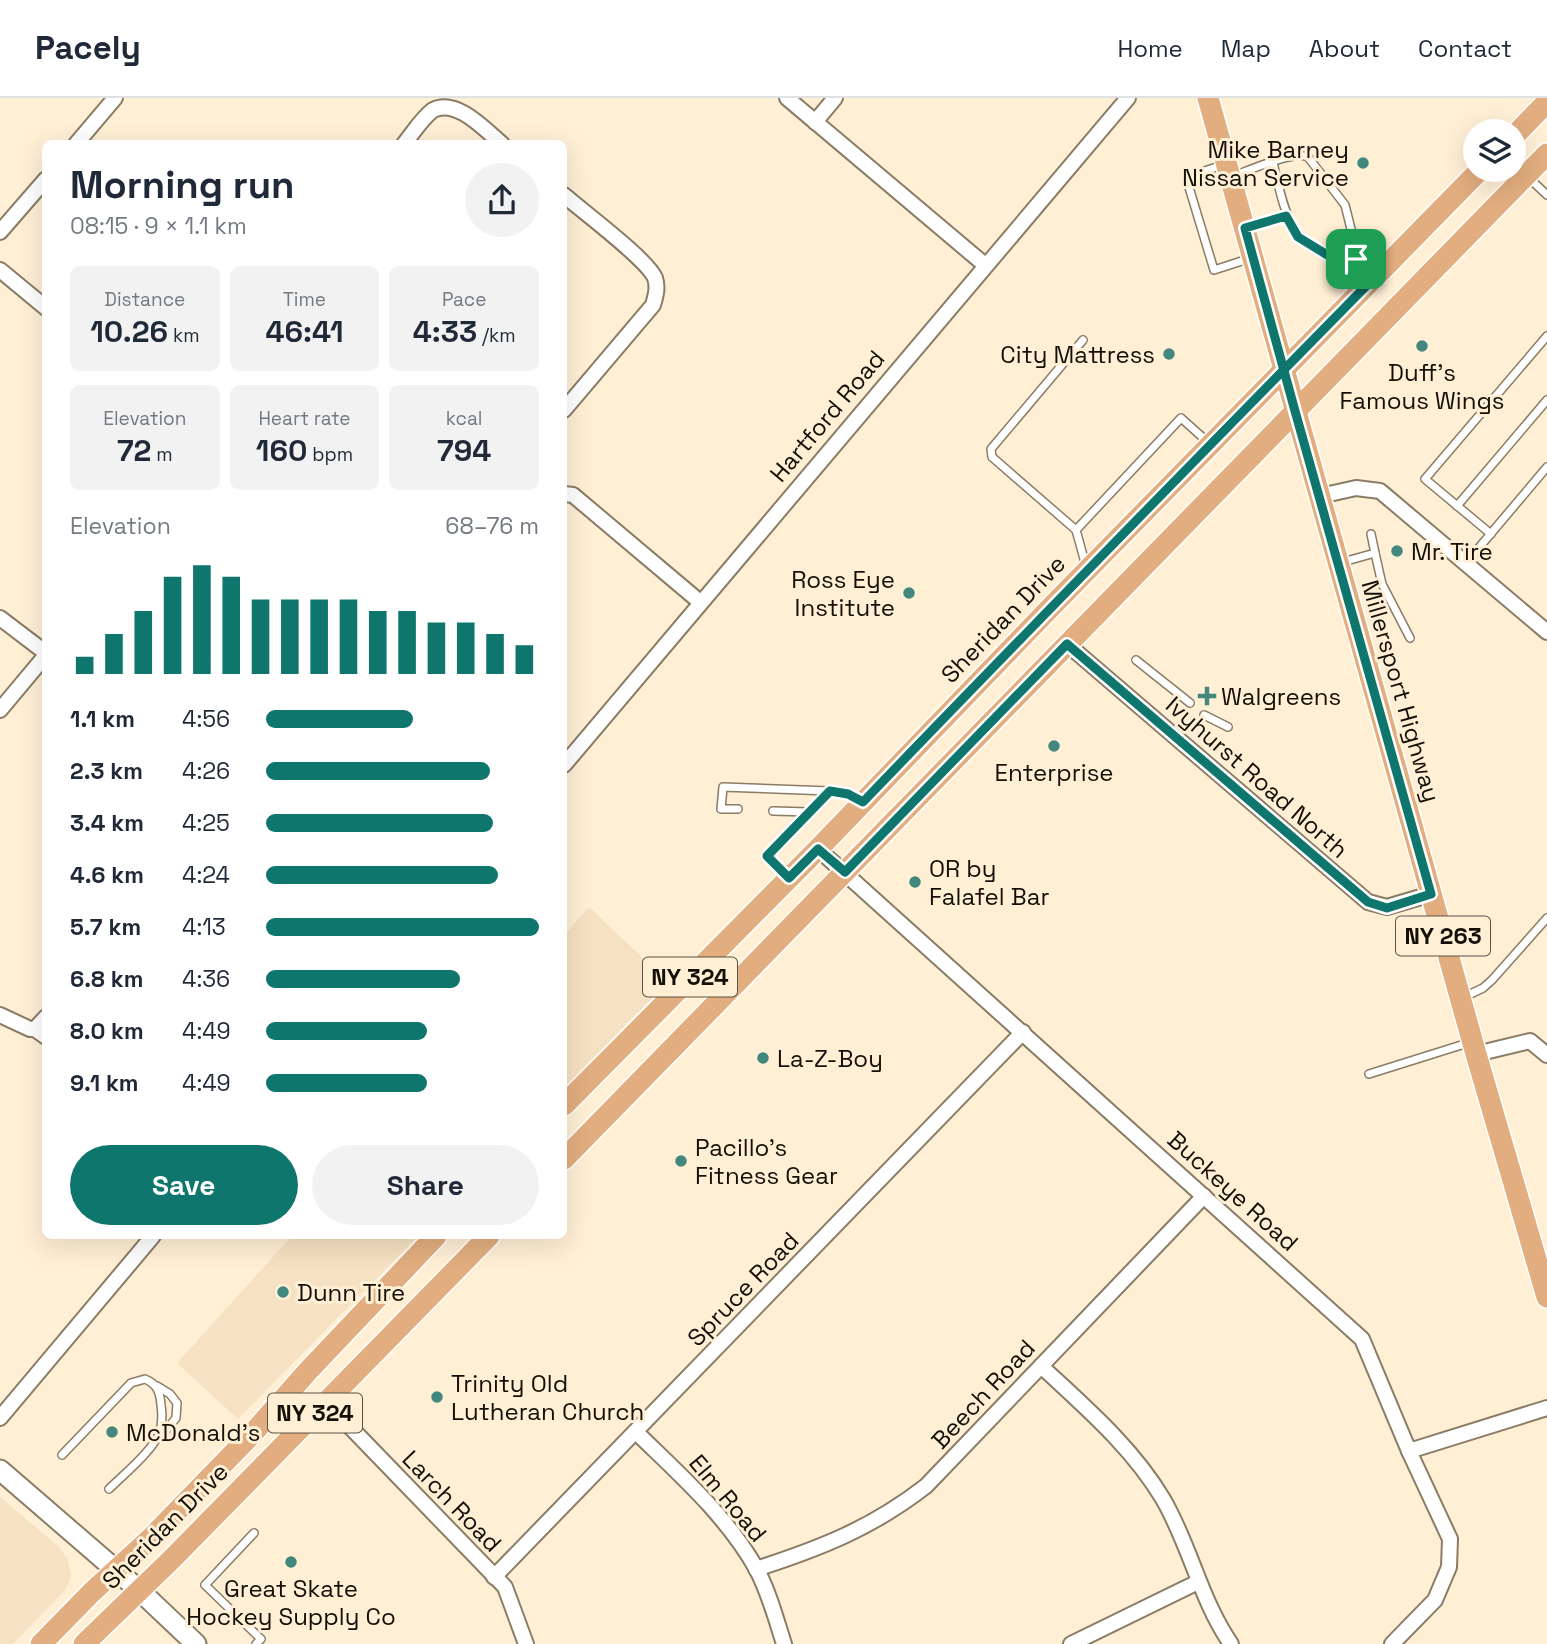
<!DOCTYPE html>
<meta charset="utf-8">
<style>
:root{--surface:#fff;--page:#f2f2f3;--text:#1f2937;--muted:#747a83;--line:#e0e1e3;--accent:#0f766e}
body{margin:0;font-family:"Space Grotesk",sans-serif;background:var(--page);color:var(--text);height:100vh;display:flex;flex-direction:column;font-size:26px;white-space:nowrap}
*{box-sizing:border-box;margin:0}
p{font-size:23px;color:var(--muted)}
.icon{flex:none;width:38px;height:38px;fill:none;stroke:currentColor;stroke-width:2;stroke-linecap:round;stroke-linejoin:round}
.map{position:relative;flex:1;overflow:hidden}
.drawer{position:absolute;left:42px;top:42px;width:525px;height:1099px;display:flex;flex-direction:column;background:var(--surface);border-radius:10px;box-shadow:0 7px 28px #0002}
.drawer>*{flex:none}
.buttons{position:absolute;left:1463px;top:21px;display:grid;gap:14px}
.buttons a{display:grid;place-items:center;width:63px;height:63px;border-radius:50%;background:var(--surface);box-shadow:0 7px 28px #0002;font-size:35px}
.pin{position:absolute;display:grid;place-items:center;width:60px;height:60px;color:#fff;margin:-30px;border-radius:14px;box-shadow:0 4px 10px #0006}
.round{display:grid;place-items:center;flex:none;width:74px;height:74px;border-radius:37px;background:var(--page)}
.head{display:flex;align-items:center;justify-content:space-between;height:119px;padding:0 28px}
h1{font-size:38px;font-weight:700;line-height:52px}
.stats{display:grid;grid-template-columns:repeat(3,1fr);gap:10px;height:119px;padding:7px 28px}
.stats div{display:grid;align-content:center;border-radius:10px;background:var(--page);text-align:center}
.stats b{font-size:30px;font-weight:700}
.stats small{font-size:19px;font-weight:400}
.stats p{font-size:19px}
.chart{height:196px;padding:14px 28px}
.chart p{display:flex;justify-content:space-between}
.chart svg{width:100%;height:126px;margin-top:7px;stroke:var(--accent);stroke-width:6}
.primary-button{display:flex;gap:14px;margin-top:auto;padding:14px 28px}
.primary-button a{flex:1;height:80px;border-radius:42px;background:var(--accent);color:#fff;font-size:28px;font-weight:700;line-height:80px;text-align:center}
.primary-button a+a{background:var(--page);color:var(--text)}
ul{padding:0 28px;list-style:none;font-size:23px}
li{display:grid;grid-template-columns:112px 84px 1fr;align-items:center;height:52px}
li i{height:18px;border-radius:9px;background:var(--accent)}
header{display:flex;align-items:center;gap:42px;box-sizing:border-box;height:98px;padding:0 35px;background:var(--surface);border-bottom:2px solid var(--line)}
header strong{font-size:33px}
nav{display:flex;gap:38px;margin-inline-start:auto;font-size:24px}
.map>svg:first-child{display:block}
.built{fill:#f6e2c2}
.lines{fill:none;stroke-linecap:round;stroke-linejoin:round}
.lane-casing{stroke:#8a7c65;stroke-width:10}
.street-casing{stroke:#8a7c65;stroke-width:18}
.secondary-casing{stroke:#8a7c65;stroke-width:23}
.primary-casing{stroke:#fff;stroke-width:24}
.lane{stroke:#fff;stroke-width:7}
.street{stroke:#fff;stroke-width:14}
.secondary{stroke:#fff;stroke-width:19}
.primary{stroke:#e2ae7f;stroke-width:21}
.route-casing{stroke:#fff;stroke-width:14}
.route{stroke:#0f766e;stroke-width:9}
.poi-dot{fill:#43887e;stroke:#ffefd5;stroke-width:2.5}
.labels{text-anchor:middle;dominant-baseline:central;stroke-width:6;stroke-linejoin:round;paint-order:stroke}
.shield{fill:#ffefd5;stroke:#5b5345;stroke-width:2}
.shield-label{font-size:23px;font-weight:bold;fill:#151007}
.poi-label{font-size:24px;fill:#151007;stroke:#ffefd5;text-anchor:start}
.street-label{font-size:24px;fill:#151007;stroke:#ffefd5}
</style>
<header>
<strong>Pacely</strong>
<nav><a>Home</a><a>Map</a><a>About</a><a>Contact</a></nav>
</header>
<div class="map">
<svg width="1547" height="1546" viewBox="0 0 1547 1546">
<rect width="100%" height="100%" fill="#ffefd5"/>
<g class="built">
<polygon points="589,809 668,884 564,990 564,837"/>
<polygon points="292,1138 418,1138 238,1321 177,1265"/>
<polygon points="0,1399 59,1449 68,1462 71,1478 66,1491 13,1546 0,1546"/>
</g>
<g class="lines">
<defs>
<g id="lane">
<path d="M1273 65C1283 103 1286 142 1329 158 1336 161 1347 160 1356 161"/>
<polyline points="1223,67 1195,76 1188,86 1214,172 1251,160"/>
<path d="M1231 79C1248 73 1293 52 1308 59L1345 107 1352 135 1356 161 1372 177"/>
<polyline points="1529,80 1547,97"/>
<polyline points="1247,130 1286,118"/>
<polyline points="1457,408 1547,302"/>
<polyline points="1076,432 992,359 991,351 1083,242"/>
<polyline points="1371,436 1375,455"/>
<polyline points="1491,436 1425,381 1547,238"/>
<polyline points="1339,465 1375,455 1382,486 1410,540"/>
<polyline points="1466,465 1547,369"/>
<polyline points="1086,468 1076,432 1181,320 1210,346"/>
<polyline points="1136,562 1190,605"/>
<polyline points="1204,617 1228,629"/>
<polyline points="738,711 721,711 723,689 830,693"/>
<polyline points="773,713 809,714"/>
<polyline points="788,779 767,758 830,693 848,696 860,703"/>
<polyline points="1464,899 1483,890 1492,882 1547,820"/>
<polyline points="1369,976 1471,944"/>
<polyline points="157,1288 170,1296 177,1305 176,1320 160,1340"/>
<path d="M62 1357 131 1285 145 1281C157 1286 160 1294 161 1307 162 1313 162 1322 161 1329 159 1348 123 1377 109 1391"/>
<polyline points="254,1435 205,1487 261,1541 256,1546"/>
</g>
<g id="street">
<polyline points="787,0 985,167"/>
<polyline points="815,24 835,0"/>
<polyline points="76,46 115,0"/>
<path d="M404 46C413 35 422 20 433 12 457 0 485 32 502 46"/>
<path d="M564 97C582 113 647 161 655 180 658 189 656 197 653 207L564 312"/>
<polyline points="0,134 46,81"/>
<polyline points="0,172 46,210"/>
<polyline points="564,396 573,397 700,504"/>
<polyline points="1320,398 1356,390 1380,393 1547,534"/>
<polyline points="0,520 46,555"/>
<polyline points="1067,546 1368,804 1387,809 1431,796"/>
<polyline points="0,612 46,557"/>
<polyline points="564,667 1128,0"/>
<polyline points="818,751 1362,1241 1409,1353 1450,1441 1449,1469 1435,1502 1392,1546"/>
<polyline points="0,917 30,931 35,931 46,939"/>
<polyline points="35,931 46,919"/>
<polyline points="1476,956 1530,943 1547,957"/>
<path d="M1041 1268C1085 1309 1132 1349 1163 1401 1190 1447 1200 1501 1231 1546"/>
<polyline points="326,1304 505,1489 526,1546"/>
<polyline points="0,1320 153,1138"/>
<path d="M636 1334C679 1376 726 1417 756 1470 769 1494 776 1521 784 1546"/>
<polyline points="1409,1353 1547,1310"/>
<path d="M756 1471C821 1450 872 1430 926 1388L1204 1098"/>
<polyline points="494,1479 1023,934"/>
<polyline points="1071,1546 1198,1484"/>
</g>
<polyline id="secondary" points="0,1372 139,1492 196,1546"/>
<g id="primary">
<polyline points="1208,0 1476,956 1547,1199"/>
<polyline points="1514,38 1547,4"/>
<polyline points="564,1007 818,751 1053,507 1480,72"/>
<polyline points="564,1061 1547,56"/>
<polyline points="41,1546 92,1494 151,1440 253,1335 308,1273 436,1138"/>
<polyline points="84,1546 173,1460 489,1138"/>
</g>
</defs>
<use href="#lane" class="lane-casing"/>
<use href="#street" class="street-casing"/>
<use href="#secondary" class="secondary-casing"/>
<use href="#primary" class="primary-casing"/>
<use href="#lane" class="lane"/>
<use href="#street" class="street"/>
<use href="#secondary" class="secondary"/>
<use href="#primary" class="primary"/>
</g>
<g class="lines">
<defs>
<path id="route" d="M1356 161 1374 180C1203 354 1032 528 863 704L848 696 830 693 767 758 789 780 818 751 845 774 1067 546 1368 804 1387 810 1431 796 1295 313 1245 130 1286 118 1298 139 1329 158 1356 161"/>
</defs>
<use href="#route" class="route-casing"/>
<use href="#route" class="route"/>
</g>
<g class="poi-dot">
<circle cx="1363" cy="65" r="7"/>
<circle cx="1422" cy="248" r="7"/>
<circle cx="1169" cy="256" r="7"/>
<circle cx="1397" cy="453" r="7"/>
<circle cx="909" cy="495" r="7"/>
<path d="M1203.5 587.5h7v7h7v7h-7v7h-7v-7h-7v-7h7z"/>
<circle cx="1054" cy="648" r="7"/>
<circle cx="915" cy="784" r="7"/>
<circle cx="763" cy="960" r="7"/>
<circle cx="681" cy="1063" r="7"/>
<circle cx="283" cy="1194" r="7"/>
<circle cx="437" cy="1299" r="7"/>
<circle cx="112" cy="1334" r="7"/>
<circle cx="291" cy="1464" r="7"/>
</g>
<g class="labels">
<g class="shield">
<rect x="1396" y="818.5" width="94" height="39" rx="5"/>
<rect x="643" y="859.5" width="94" height="39" rx="5"/>
<rect x="268" y="1295.5" width="94" height="39" rx="5"/>
</g>
<g class="shield-label">
<text x="1443" y="838">NY 263</text>
<text x="690" y="879">NY 324</text>
<text x="315" y="1315">NY 324</text>
</g>
<g class="poi-label">
<text x="1349" y="51" text-anchor="end">Mike Barney<tspan x="1349" dy="28">Nissan Service</tspan></text>
<text x="1155" y="256" text-anchor="end">City Mattress</text>
<text x="1422" y="274" text-anchor="middle">Duff's<tspan x="1422" dy="28">Famous Wings</tspan></text>
<text x="1411" y="453">Mr. Tire</text>
<text x="895" y="481" text-anchor="end">Ross Eye<tspan x="895" dy="28">Institute</tspan></text>
<text x="1221" y="598">Walgreens</text>
<text x="1054" y="674" text-anchor="middle">Enterprise</text>
<text x="929" y="770">OR by<tspan x="929" dy="28">Falafel Bar</tspan></text>
<text x="777" y="960">La-Z-Boy</text>
<text x="695" y="1049">Pacillo's<tspan x="695" dy="28">Fitness Gear</tspan></text>
<text x="297" y="1194">Dunn Tire</text>
<text x="451" y="1285">Trinity Old<tspan x="451" dy="28">Lutheran Church</tspan></text>
<text x="126" y="1334">McDonald's</text>
<text x="291" y="1490" text-anchor="middle">Great Skate<tspan x="291" dy="28">Hockey Supply Co</tspan></text>
</g>
<g class="street-label">
<text transform="translate(827 318) rotate(-50)">Hartford Road</text>
<text transform="translate(1003 521) rotate(-46)">Sheridan Drive</text>
<text transform="translate(1401 593) rotate(74)">Millersport Highway</text>
<text transform="translate(1257 679) rotate(41)">Ivyhurst Road North</text>
<text transform="translate(1233 1093) rotate(42)">Buckeye Road</text>
<text transform="translate(743 1191) rotate(-46)">Spruce Road</text>
<text transform="translate(983 1296) rotate(-47)">Beech Road</text>
<text transform="translate(728 1400) rotate(50)">Elm Road</text>
<text transform="translate(452 1403) rotate(46)">Larch Road</text>
<text transform="translate(165 1428) rotate(-45)">Sheridan Drive</text>
</g>
</g>
</svg>
<div class="buttons">
<a><svg class="icon" aria-label="layers" viewBox="0 0 24 24"><path d="M12 4l9 5-9 5-9-5zM3 14l9 5 9-5"/></svg></a>
</div>
<div class="pin" style="left:1356px;top:161px;background:#1e9e55"><svg class="icon" aria-label="arrive" viewBox="0 0 24 24"><path d="M6 21V4h12l-3 4 3 4H6"/></svg></div>
<section class="drawer">
<div class="head"><div><h1>Morning run</h1><p>08:15 · 9 × 1.1 km</p></div><a class="round"><svg class="icon" aria-label="share" viewBox="0 0 24 24"><path d="M12 15V3M7 8l5-5 5 5M5 13v7h14v-7"/></svg></a></div>
<div class="stats">
<div><p>Distance</p><b>10.26<small> km</small></b></div>
<div><p>Time</p><b>46:41</b></div>
<div><p>Pace</p><b>4:33<small> /km</small></b></div>
</div>
<div class="stats">
<div><p>Elevation</p><b>72<small> m</small></b></div>
<div><p>Heart rate</p><b>160<small> bpm</small></b></div>
<div><p>kcal</p><b>794</b></div>
</div>
<div class="chart"><p><span>Elevation</span>68–76 m</p>
<svg viewBox="0 0 160 44" preserveAspectRatio="none"><path d="M5 44V38M15 44V30M25 44V22M35 44V10M45 44V6M55 44V10M65 44V18M75 44V18M85 44V18M95 44V18M105 44V22M115 44V22M125 44V26M135 44V26M145 44V30M155 44V34"/></svg>
</div>
<ul>
<li><b>1.1 km</b>4:56<i style="width:54%"></i></li>
<li><b>2.3 km</b>4:26<i style="width:82%"></i></li>
<li><b>3.4 km</b>4:25<i style="width:83%"></i></li>
<li><b>4.6 km</b>4:24<i style="width:85%"></i></li>
<li><b>5.7 km</b>4:13<i style="width:100%"></i></li>
<li><b>6.8 km</b>4:36<i style="width:71%"></i></li>
<li><b>8.0 km</b>4:49<i style="width:59%"></i></li>
<li><b>9.1 km</b>4:49<i style="width:59%"></i></li>
</ul>
<div class="primary-button"><a>Save</a><a>Share</a></div>
</section>
</div>
